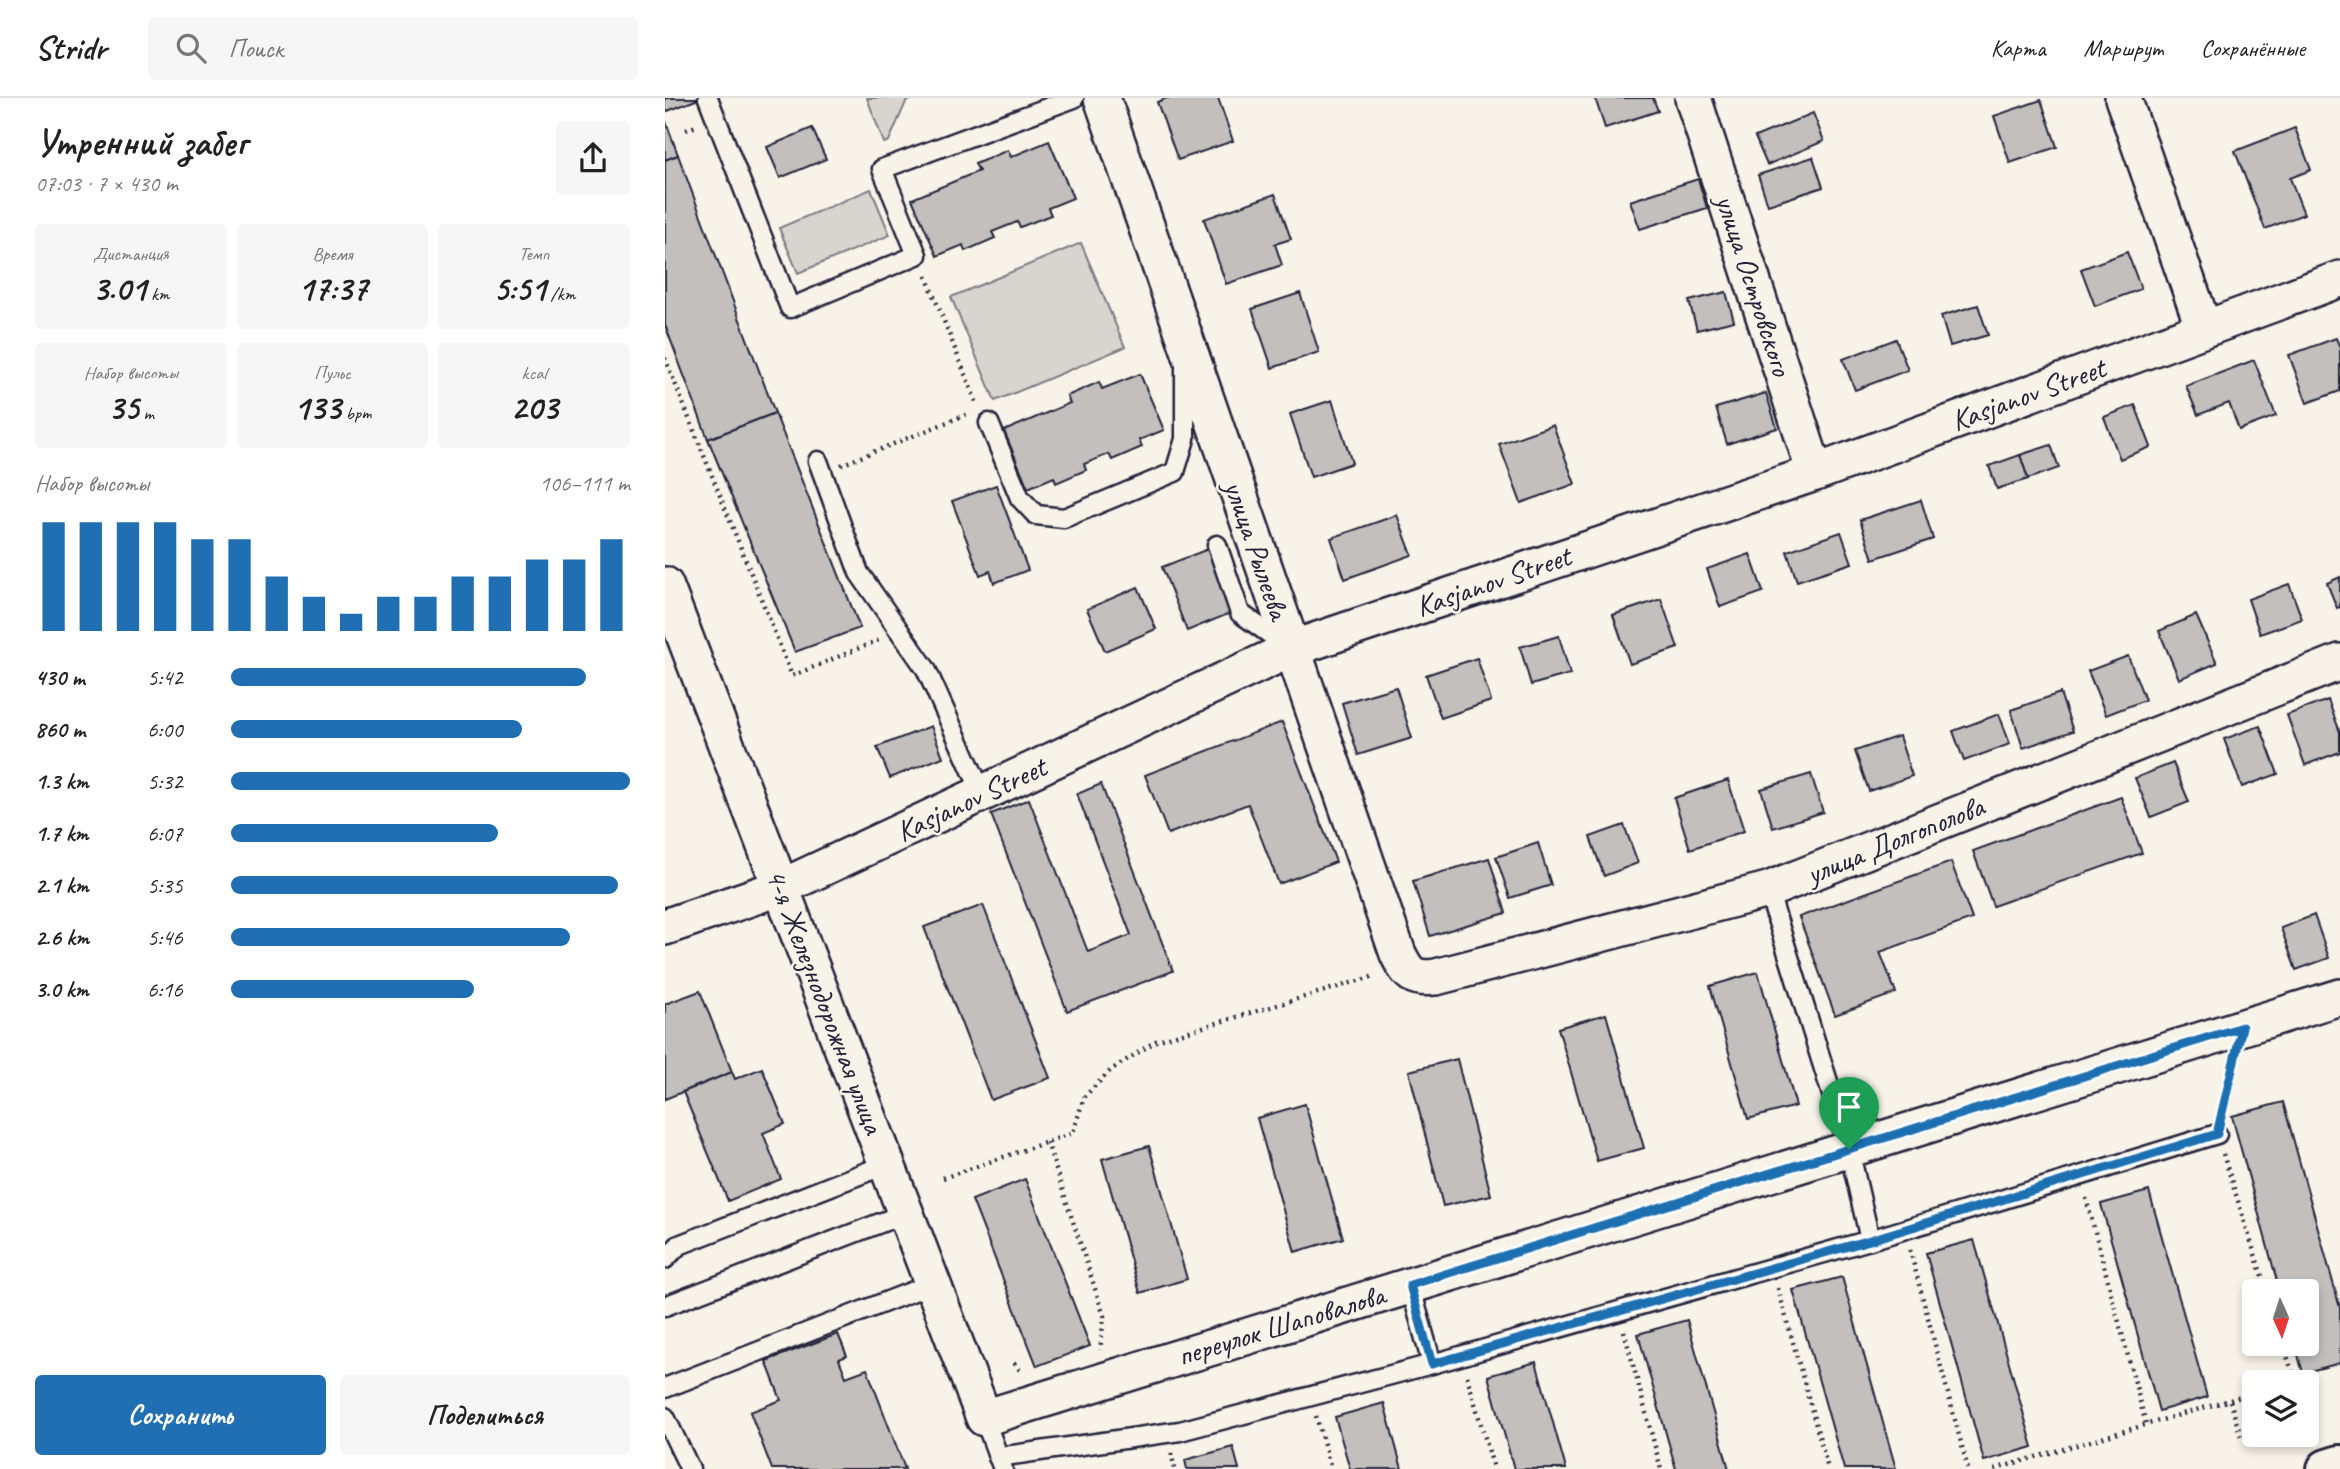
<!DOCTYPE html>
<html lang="ru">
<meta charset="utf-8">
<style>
:root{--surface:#fff;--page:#f6f6f6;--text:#222;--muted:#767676;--line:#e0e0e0;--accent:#1f6fb2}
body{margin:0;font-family:Caveat,sans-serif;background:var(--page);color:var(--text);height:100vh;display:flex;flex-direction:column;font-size:26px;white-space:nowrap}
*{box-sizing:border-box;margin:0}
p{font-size:23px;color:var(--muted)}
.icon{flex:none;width:38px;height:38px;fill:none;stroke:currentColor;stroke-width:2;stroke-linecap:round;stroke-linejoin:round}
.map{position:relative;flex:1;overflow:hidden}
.side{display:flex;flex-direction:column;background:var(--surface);width:665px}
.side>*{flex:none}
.needle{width:46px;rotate:177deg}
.buttons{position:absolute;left:1577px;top:1181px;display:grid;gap:14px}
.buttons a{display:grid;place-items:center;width:77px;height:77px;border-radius:7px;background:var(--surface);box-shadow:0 4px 10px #0003;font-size:35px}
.pin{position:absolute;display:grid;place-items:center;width:60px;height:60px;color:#fff;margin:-72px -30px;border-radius:50% 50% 50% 0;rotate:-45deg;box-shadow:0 0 7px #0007}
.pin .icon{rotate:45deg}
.round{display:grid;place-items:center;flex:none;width:74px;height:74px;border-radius:7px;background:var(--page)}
.summary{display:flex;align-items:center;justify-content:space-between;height:119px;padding:0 35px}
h1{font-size:38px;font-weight:700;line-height:52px}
.stats{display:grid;grid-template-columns:repeat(3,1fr);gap:10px;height:119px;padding:7px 35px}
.stats div{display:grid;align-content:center;border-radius:7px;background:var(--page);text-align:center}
.stats b{font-size:35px;font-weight:700}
.stats small{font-size:19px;font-weight:400}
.stats p{font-size:19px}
.chart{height:196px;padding:14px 35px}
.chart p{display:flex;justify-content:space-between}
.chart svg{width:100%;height:126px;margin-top:7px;stroke:var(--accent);stroke-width:6}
.cta{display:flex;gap:14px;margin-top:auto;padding:14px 35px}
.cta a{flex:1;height:80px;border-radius:7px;background:var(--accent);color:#fff;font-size:28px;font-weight:700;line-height:80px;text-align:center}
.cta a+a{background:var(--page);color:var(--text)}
ul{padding:0 35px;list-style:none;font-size:23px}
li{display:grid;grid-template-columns:112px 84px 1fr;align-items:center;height:52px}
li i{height:18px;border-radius:9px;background:var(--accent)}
header{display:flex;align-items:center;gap:42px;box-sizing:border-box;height:98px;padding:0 35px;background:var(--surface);border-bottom:2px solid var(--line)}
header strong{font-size:33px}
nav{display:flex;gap:38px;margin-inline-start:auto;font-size:24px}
.search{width:490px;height:63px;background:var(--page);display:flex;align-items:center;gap:18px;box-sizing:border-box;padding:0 24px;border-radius:7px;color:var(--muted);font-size:26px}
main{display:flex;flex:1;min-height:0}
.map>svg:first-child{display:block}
.green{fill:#d8d5cf;stroke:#7d7c85;stroke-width:2}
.building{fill:#c2bfbd;stroke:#22223b;stroke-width:2}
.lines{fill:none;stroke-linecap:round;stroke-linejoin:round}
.lane-casing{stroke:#22223b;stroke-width:23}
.street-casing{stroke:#22223b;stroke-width:40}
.primary-casing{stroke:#22223b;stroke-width:44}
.path{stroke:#22223b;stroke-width:4.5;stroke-dasharray:2 5;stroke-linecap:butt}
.lane{stroke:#f7f3e8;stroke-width:18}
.street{stroke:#f7f3e8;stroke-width:35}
.primary{stroke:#f7f3e8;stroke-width:38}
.route-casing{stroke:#fff;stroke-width:14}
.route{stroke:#1f6fb2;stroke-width:9}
.labels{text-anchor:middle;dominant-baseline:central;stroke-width:5;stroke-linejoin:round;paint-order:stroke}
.street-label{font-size:30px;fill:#22223b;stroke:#f7f3e8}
</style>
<header>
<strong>Stridr</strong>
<div class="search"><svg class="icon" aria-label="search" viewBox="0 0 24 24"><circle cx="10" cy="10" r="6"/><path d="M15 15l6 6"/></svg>Поиск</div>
<nav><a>Карта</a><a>Маршрут</a><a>Сохранённые</a></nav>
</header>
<main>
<section class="side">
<div class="summary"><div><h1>Утренний забег</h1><p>07:03 · 7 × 430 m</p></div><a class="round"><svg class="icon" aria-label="share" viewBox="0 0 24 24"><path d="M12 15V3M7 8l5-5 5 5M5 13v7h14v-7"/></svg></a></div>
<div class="stats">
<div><p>Дистанция</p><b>3.01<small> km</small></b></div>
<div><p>Время</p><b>17:37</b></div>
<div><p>Темп</p><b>5:51<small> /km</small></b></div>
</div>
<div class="stats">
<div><p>Набор высоты</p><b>35<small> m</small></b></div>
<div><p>Пульс</p><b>133<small> bpm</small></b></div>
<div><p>kcal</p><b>203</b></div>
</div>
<div class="chart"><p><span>Набор высоты</span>106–111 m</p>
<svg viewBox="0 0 160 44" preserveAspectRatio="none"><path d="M5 44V6M15 44V6M25 44V6M35 44V6M45 44V12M55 44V12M65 44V25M75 44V32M85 44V38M95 44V32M105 44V32M115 44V25M125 44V25M135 44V19M145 44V19M155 44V12"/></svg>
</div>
<ul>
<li><b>430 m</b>5:42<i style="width:89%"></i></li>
<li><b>860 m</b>6:00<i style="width:73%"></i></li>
<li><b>1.3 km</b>5:32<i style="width:100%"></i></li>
<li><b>1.7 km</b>6:07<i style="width:67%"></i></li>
<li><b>2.1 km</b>5:35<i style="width:97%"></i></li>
<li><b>2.6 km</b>5:46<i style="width:85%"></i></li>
<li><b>3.0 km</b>6:16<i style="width:61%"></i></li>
</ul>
<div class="cta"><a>Сохранить</a><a>Поделиться</a></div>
</section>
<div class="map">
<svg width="1675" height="1371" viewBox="0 0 1675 1371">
<rect width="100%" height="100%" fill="#f7f3e8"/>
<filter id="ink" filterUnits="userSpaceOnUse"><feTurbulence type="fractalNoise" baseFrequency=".0143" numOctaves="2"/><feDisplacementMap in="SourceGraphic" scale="14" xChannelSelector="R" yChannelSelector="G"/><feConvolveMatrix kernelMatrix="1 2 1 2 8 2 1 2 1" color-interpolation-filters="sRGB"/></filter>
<g filter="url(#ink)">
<g class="green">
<polygon points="202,0 249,0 241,4 224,43 219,45"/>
<polygon points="206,91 225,137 133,175 114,130"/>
<polygon points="416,145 460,249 330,303 286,199"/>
</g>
<g class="building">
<polygon points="0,0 36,0 0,14"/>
<polygon points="502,0 553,0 568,43 513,62 492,4"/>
<polygon points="930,0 988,0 993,13 940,30"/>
<polygon points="1376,2 1392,49 1345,65 1329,18"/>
<polygon points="1148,15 1159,43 1102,67 1090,39"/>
<polygon points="0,21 13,57 0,62"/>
<polygon points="147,30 161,61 115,80 102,49"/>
<polygon points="1630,30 1646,72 1625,80 1639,116 1600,131 1570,53"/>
<polygon points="384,43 408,100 383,110 386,117 355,129 352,124 327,134 330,140 300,153 298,147 272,158 247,101 314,73 310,66 343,52 346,59"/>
<polygon points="13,57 110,315 43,341 0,227 0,62"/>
<polygon points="1148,59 1158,89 1103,107 1093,77"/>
<polygon points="1033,81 1042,110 975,131 965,103"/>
<polygon points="610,96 626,141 610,146 617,167 561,186 539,121"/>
<polygon points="1462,154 1476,191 1430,208 1416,171"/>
<polygon points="1061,194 1069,223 1032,232 1024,203"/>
<polygon points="635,195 654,254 607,270 587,211"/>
<polygon points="1313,207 1323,237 1285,248 1276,218"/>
<polygon points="1671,240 1675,250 1675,293 1642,305 1624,257"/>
<polygon points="1231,241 1243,272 1190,292 1178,261"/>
<polygon points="1589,262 1611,318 1574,332 1564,305 1533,317 1521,288"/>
<polygon points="475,276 499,332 474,342 477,349 447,362 444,356 419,366 421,372 391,385 389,379 363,390 339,333 405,305 402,298 434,284 437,291"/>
<polygon points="1101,295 1112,330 1062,346 1051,310"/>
<polygon points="667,302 687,365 646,379 625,316"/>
<polygon points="1470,307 1486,349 1455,361 1439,319"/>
<polygon points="110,315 195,530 130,554 43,341"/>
<polygon points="888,327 910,386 856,405 834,346"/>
<polygon points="1386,347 1394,370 1363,381 1355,357"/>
<polygon points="1355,357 1363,381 1332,391 1324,368"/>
<polygon points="331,387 363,472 329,485 325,473 315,477 287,403"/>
<polygon points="1256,402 1268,441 1208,461 1195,422"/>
<polygon points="732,417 747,457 680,481 666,440"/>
<polygon points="1176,434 1187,465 1132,483 1122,453"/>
<polygon points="548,449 573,512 522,533 497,469"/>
<polygon points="1085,456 1098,494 1055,509 1042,471"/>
<polygon points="1675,479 1675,509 1672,510 1662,485"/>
<polygon points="1624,486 1637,521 1595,536 1583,501"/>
<polygon points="473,489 491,531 440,553 422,511"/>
<polygon points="996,501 1013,550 965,566 948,517"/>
<polygon points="1531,517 1552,565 1514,581 1494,533"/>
<polygon points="894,538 905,576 866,587 855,549"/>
<polygon points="1463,558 1480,602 1441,617 1423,573"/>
<polygon points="812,560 826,603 776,620 761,577"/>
<polygon points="731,589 747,640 693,657 677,605"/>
<polygon points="1395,595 1408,633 1358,650 1346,612"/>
<polygon points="1663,602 1675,634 1675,654 1640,667 1622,617"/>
<polygon points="1334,616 1345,646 1299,663 1288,633"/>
<polygon points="617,624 671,764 614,786 583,706 503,736 480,677"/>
<polygon points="266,628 278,659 225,680 212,649"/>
<polygon points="1595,628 1613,676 1577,689 1559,641"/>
<polygon points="1234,638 1247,678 1204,693 1190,653"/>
<polygon points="1508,665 1524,704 1486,719 1470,680"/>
<polygon points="1146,676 1158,714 1108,730 1096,691"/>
<polygon points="1063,682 1079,733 1025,751 1009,700"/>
<polygon points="436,686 508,873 402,913 326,716 364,701 423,854 466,837 412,696"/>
<polygon points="1456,699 1477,755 1328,808 1308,753"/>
<polygon points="959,727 973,765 939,778 925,739"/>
<polygon points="873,745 886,787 845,800 831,759"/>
<polygon points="824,760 841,815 765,838 748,783"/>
<polygon points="1286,764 1307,821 1215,854 1231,895 1170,917 1134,819"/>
<polygon points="318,807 385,980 326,1002 259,829"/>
<polygon points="1649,817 1664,860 1631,872 1616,830"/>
<polygon points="1093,874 1131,1008 1083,1021 1045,888"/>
<polygon points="35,893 67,974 0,1001 0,906"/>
<polygon points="941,916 979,1050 932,1063 893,930"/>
<polygon points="792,961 826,1097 778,1108 744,973"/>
<polygon points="97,970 120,1026 98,1035 116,1081 63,1103 18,994 67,974 70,981"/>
<polygon points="1618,1004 1675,1210 1675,1265 1638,1275 1630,1246 1642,1246 1642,1194 1615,1194 1567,1018"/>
<polygon points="640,1006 678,1140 630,1154 592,1020"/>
<polygon points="484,1048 522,1181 475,1195 437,1061"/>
<polygon points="360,1081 425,1248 372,1268 307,1102"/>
<polygon points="1484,1093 1542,1299 1494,1313 1436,1106"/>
<polygon points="1309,1142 1368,1349 1319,1363 1261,1155"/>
<polygon points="1177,1179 1231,1371 1179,1371 1128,1192"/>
<polygon points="1022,1222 1064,1371 1011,1371 973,1236"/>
<polygon points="173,1236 182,1258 174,1261 181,1279 202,1271 240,1371 107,1371 85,1314 116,1302 101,1263"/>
<polygon points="871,1264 901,1371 849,1371 823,1278"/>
<polygon points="719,1305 737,1371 685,1371 670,1319"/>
<polygon points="568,1349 574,1371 522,1371 520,1362"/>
</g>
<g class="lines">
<defs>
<g id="lane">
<polyline points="43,0 125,210 252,157 217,71 409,0"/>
<polyline points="324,325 355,400 371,417 399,420 510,374 520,341 520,270"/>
<polyline points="153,363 194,475 261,571 317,695"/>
<polyline points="552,447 575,515 623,549"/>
<polyline points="1103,792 1184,1051 1205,1142"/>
<polyline points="0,1161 14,1147 222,1066"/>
<polyline points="745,1187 767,1266"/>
<polyline points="0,1208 241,1115"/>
<polyline points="0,1290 269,1185"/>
<polyline points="0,1319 25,1371"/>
<polyline points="319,1320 338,1371"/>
<polyline points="333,1359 515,1333 767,1266 1205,1142 1552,1036"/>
</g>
<g id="street">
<path d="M437 0 733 856C743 876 748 882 771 879L1103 792 1675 564"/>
<polyline points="1028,0 1150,375"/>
<polyline points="1458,0 1539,231"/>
<polyline points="0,487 319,1320 1675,899"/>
<polyline points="0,829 117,789 626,551 1150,375 1675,181"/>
</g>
<polyline id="primary" points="1662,1371 1675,1367"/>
</defs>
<use href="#lane" class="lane-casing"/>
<use href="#street" class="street-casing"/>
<use href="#primary" class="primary-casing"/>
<g class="path">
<polyline points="21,32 31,28"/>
<polyline points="261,178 312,306"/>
<polyline points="0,260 127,578 214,542"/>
<polyline points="176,367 305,315"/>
<polyline points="1557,1013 1569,964"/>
<polyline points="382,1044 439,1218 435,1252"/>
<polyline points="1558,1056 1602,1194"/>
<polyline points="278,1080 408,1035 419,999 446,972 491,943 710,878"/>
<polyline points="1421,1100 1481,1326"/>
<polyline points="1245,1152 1303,1371"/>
<polyline points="1113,1190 1163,1371"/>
<polyline points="959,1233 996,1371"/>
<polyline points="1618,1246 1630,1282"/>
<polyline points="349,1265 357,1275"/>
<polyline points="802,1278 829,1371"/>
<polyline points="1565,1303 1576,1339"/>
<polyline points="651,1318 666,1371"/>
<polyline points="506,1355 510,1371"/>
<polyline points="1330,1371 1589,1295"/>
</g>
<use href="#lane" class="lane"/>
<use href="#street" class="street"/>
<use href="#primary" class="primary"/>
</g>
</g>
<g class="lines" filter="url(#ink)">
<defs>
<polygon id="route" points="1577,929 1552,1036 1205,1142 767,1266 745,1187"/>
</defs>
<use href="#route" class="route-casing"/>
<use href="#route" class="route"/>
</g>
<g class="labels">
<g class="street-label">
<text transform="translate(1089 187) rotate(72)">улица Островского</text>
<text transform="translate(1363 296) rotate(-20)">Kasjanov Street</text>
<text transform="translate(592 452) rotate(71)">улица Рылеева</text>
<text transform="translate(828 483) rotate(-19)">Kasjanov Street</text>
<text transform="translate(306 701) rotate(-25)">Kasjanov Street</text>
<text transform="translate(1230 742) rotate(-22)">улица Долгополова</text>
<text transform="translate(160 903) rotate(69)">4-я Железнодорожная улица</text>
<text transform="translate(616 1227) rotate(-17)">переулок Шаповалова</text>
</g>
</g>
</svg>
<div class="buttons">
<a><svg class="needle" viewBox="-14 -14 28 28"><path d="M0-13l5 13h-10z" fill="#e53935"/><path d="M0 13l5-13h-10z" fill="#767676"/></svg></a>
<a><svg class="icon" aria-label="layers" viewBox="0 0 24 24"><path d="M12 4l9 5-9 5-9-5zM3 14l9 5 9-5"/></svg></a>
</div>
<div class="pin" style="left:1184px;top:1051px;background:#1e9e55"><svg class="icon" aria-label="arrive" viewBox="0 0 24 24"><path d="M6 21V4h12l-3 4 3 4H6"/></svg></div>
</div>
</main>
